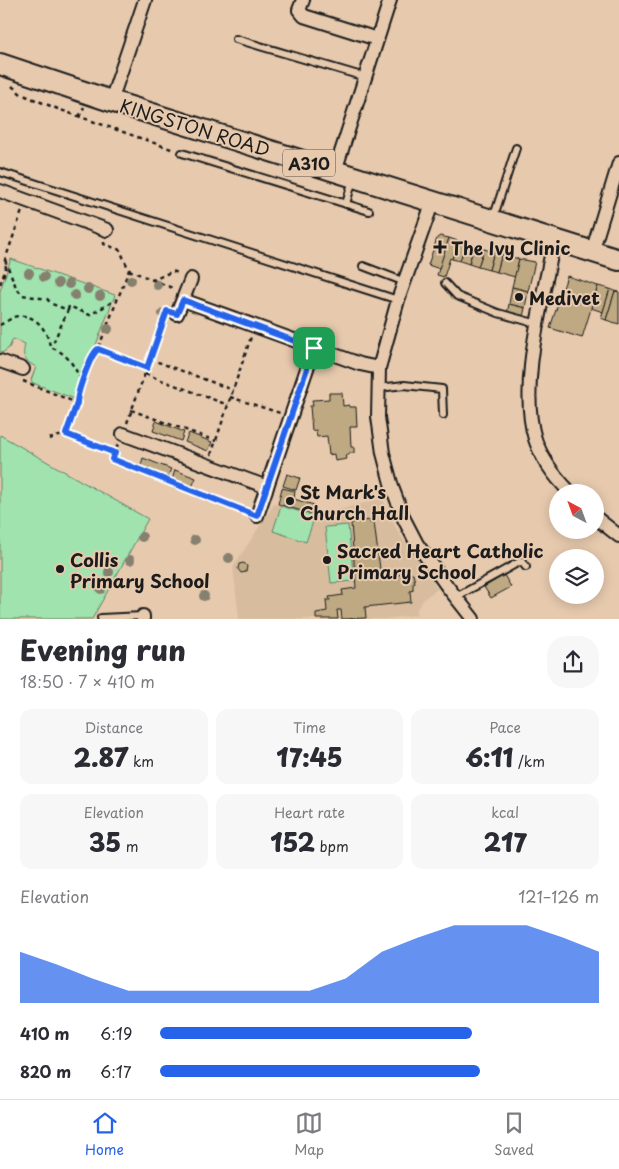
<!DOCTYPE html>
<meta charset="utf-8">
<style>
:root{--surface:#fff;--page:#f7f7f7;--text:#2b2b33;--muted:#7c7c81;--line:#e1e1e2;--accent:#2563eb}
body{margin:0;font-family:"Playpen Sans",sans-serif;background:var(--page);color:var(--text);height:100vh;display:flex;flex-direction:column;font-size:19px;white-space:nowrap}
*{box-sizing:border-box;margin:0}
p{font-size:16px;color:var(--muted)}
.icon{flex:none;width:28px;height:28px;fill:none;stroke:currentColor;stroke-width:2;stroke-linecap:round;stroke-linejoin:round}
.map{position:relative;height:619px;overflow:hidden}
.panel{display:flex;flex-direction:column;background:var(--surface);flex:1}
.panel>*{flex:none}
.needle{width:32px;rotate:319deg}
.fabs{position:absolute;left:549px;top:484px;display:grid;gap:10px}
.fabs a{display:grid;place-items:center;width:55px;height:55px;border-radius:50%;background:var(--surface);box-shadow:0 2px 12px #0003;font-size:25px}
.pin{position:absolute;display:grid;place-items:center;width:42px;height:42px;color:#fff;margin:-21px;border-radius:10px;box-shadow:0 2px 8px #0006}
.round{display:grid;place-items:center;flex:none;width:52px;height:52px;border-radius:20px;background:var(--page)}
.overview{display:flex;align-items:center;justify-content:space-between;height:85px;padding:0 20px}
h1{font-size:28px;font-weight:800;line-height:38px}
.figures{display:grid;grid-template-columns:repeat(3,1fr);gap:8px;height:85px;padding:5px 20px}
.figures div{display:grid;align-content:center;border-radius:12px;background:var(--page);text-align:center}
.figures b{font-size:25px;font-weight:800}
.figures small{font-size:14px;font-weight:400}
.figures p{font-size:14px}
.chart{height:140px;padding:10px 20px}
.chart p{display:flex;justify-content:space-between}
.chart svg{width:100%;height:90px;margin-top:5px;fill:var(--accent);opacity:.7}
ul{padding:0 20px;list-style:none;font-size:16px}
li{display:grid;grid-template-columns:80px 60px 1fr;align-items:center;height:38px}
li i{height:12px;border-radius:6px;background:var(--accent)}
.tabs{display:flex;justify-content:space-around;align-items:center;height:70px;border-top:1px solid var(--line);background:var(--surface);font-size:14px;color:var(--muted)}
.tabs a{display:grid;justify-items:center;gap:2px}
.tabs .selected{color:var(--accent)}
.map>svg:first-child{display:block}
.built{fill:#d7bd9e}
.green{fill:#a0e3ae;stroke:#5e8065}
.building{fill:#bea982;stroke:#1c1c1c}
.lines{fill:none;stroke-linecap:round;stroke-linejoin:round}
.lane-casing{stroke:#1c1c1c;stroke-width:10}
.street-casing{stroke:#1c1c1c;stroke-width:16}
.primary-casing{stroke:#1c1c1c;stroke-width:24}
.path{stroke:#1c1c1c;stroke-width:2.5;stroke-dasharray:4 4;stroke-linecap:butt}
.lane{stroke:#e7caae;stroke-width:6}
.street{stroke:#e7caae;stroke-width:12}
.primary{stroke:#e7caae;stroke-width:20}
.tree{fill:#86806e}
.route-casing{stroke:#fff;stroke-width:10}
.route{stroke:#2563eb;stroke-width:6}
.poi-dot{fill:#1c1c1c;stroke:#e7caae;stroke-width:2}
.labels{text-anchor:middle;dominant-baseline:central;stroke-width:4;stroke-linejoin:round;paint-order:stroke}
.shield{fill:#e7caae;stroke:#595048;stroke-width:1}
.shield-label{font-size:16px;font-weight:bold;fill:#1c1c1c}
.street-label{font-size:18px;fill:#1c1c1c;stroke:#e7caae}
.poi-label{font-size:18px;font-weight:bold;fill:#1c1c1c;stroke:#e7caae;text-anchor:start}
</style>
<div class="map">
<svg width="619" height="619" viewBox="0 0 619 619">
<rect width="100%" height="100%" fill="#e7caae"/>
<filter id="ink" filterUnits="userSpaceOnUse"><feTurbulence type="fractalNoise" baseFrequency=".02" numOctaves="2"/><feDisplacementMap in="SourceGraphic" scale="10" xChannelSelector="R" yChannelSelector="G"/><feConvolveMatrix kernelMatrix="1 2 1 2 8 2 1 2 1" color-interpolation-filters="sRGB"/></filter>
<g filter="url(#ink)">
<polygon class="built" points="383,498 387,511 399,533 438,589 426,597 417,609 417,615 385,619 239,619 233,567 274,504 315,516"/>
<g class="green">
<path d="M11 259 115 295 75 399 33 383 31 380 36 367C24 360 22 358 25 344L13 339 9 348 2 353 0 352V291Z"/>
<polygon points="0,435 148,519 92,619 0,619"/>
<polygon points="281,506 315,516 306,542 273,531"/>
<polygon points="348,525 354,581 331,583 325,527"/>
</g>
<g class="building">
<polygon points="440,236 449,238 440,269 428,265 437,238"/>
<polygon points="449,238 458,241 452,259 450,258 444,277 437,275"/>
<polygon points="458,241 466,243 460,261 452,259"/>
<polygon points="466,243 474,246 469,264 460,261"/>
<polygon points="474,246 484,249 478,267 469,264"/>
<polygon points="484,249 494,252 489,270 478,267"/>
<polygon points="494,252 502,254 497,272 489,270"/>
<polygon points="502,254 519,259 515,277 497,272"/>
<polygon points="519,259 535,262 528,291 512,287"/>
<polygon points="567,276 598,286 582,338 550,328"/>
<polygon points="598,286 610,289 603,312 591,308"/>
<polygon points="512,287 528,291 525,308 509,304"/>
<polygon points="610,289 615,291 606,320 601,318"/>
<polygon points="615,291 619,292 619,324 606,320"/>
<polygon points="509,304 525,308 523,317 507,314"/>
<polygon points="329,393 342,393 343,406 349,405 349,407 356,407 357,427 350,427 351,447 354,447 354,453 349,453 349,455 346,455 347,459 335,461 334,454 329,455 327,436 317,437 316,430 312,431 310,406 313,406 312,400 329,399"/>
<polygon points="156,421 184,432 181,441 153,431"/>
<polygon points="189,433 212,442 208,451 185,442"/>
<polygon points="143,458 171,469 167,478 140,468"/>
<polygon points="175,470 196,478 192,487 172,480"/>
<polygon points="287,474 300,478 296,490 283,486"/>
<polygon points="282,488 295,491 294,499 314,505 312,514 278,504"/>
<polygon points="370,520 370,523 374,522 381,577 413,573 415,583 413,584 413,590 410,591 411,602 365,607 366,618 342,619 341,610 337,610 338,619 316,619 316,613 327,611 326,600 330,600 329,597 343,595 342,590 356,588 351,523"/>
<polygon points="244,563 247,566 246,572 241,573 238,569 239,564"/>
<polygon points="504,575 511,587 491,598 484,587"/>
</g>
<g class="lines">
<defs>
<g id="lane">
<polyline points="236,39 365,77"/>
<polyline points="182,153 369,211"/>
<polyline points="0,172 398,300"/>
<polyline points="346,204 353,179"/>
<polyline points="493,219 516,148"/>
<polyline points="363,266 405,282"/>
<polyline points="445,283 457,296 498,313 538,324"/>
<polyline points="379,388 404,385 442,389 443,415"/>
<polyline points="456,597 521,561 526,567"/>
<polyline points="101,618 143,616"/>
</g>
<g id="street">
<polyline points="303,0 299,10 304,16 377,39"/>
<polyline points="111,101 145,0"/>
<polyline points="335,171 390,0"/>
<polyline points="0,191 107,230"/>
<polyline points="433,201 398,300 379,368 378,417 383,453 392,487 404,519 417,544 447,586 473,619"/>
<path d="M554 240C544 297 518 383 535 439 542 460 555 477 570 492"/>
<polyline points="592,252 619,163"/>
<polyline points="183,300 360,364 379,368"/>
<polyline points="177,314 191,279"/>
<polyline points="0,361 23,369"/>
<polyline points="123,434 267,487"/>
<polyline points="257,516 314,348"/>
<polyline points="595,517 619,536"/>
<polyline points="143,616 143,619"/>
</g>
<polyline id="primary" points="0,64 111,101 619,260"/>
</defs>
<use href="#lane" class="lane-casing"/>
<use href="#street" class="street-casing"/>
<use href="#primary" class="primary-casing"/>
<g class="path">
<polyline points="12,86 21,94 58,109 174,150"/>
<polyline points="79,117 84,107"/>
<path d="M104 242V244L120 250 129 270 98 349C90 355 77 393 77 403L66 434 115 453"/>
<polyline points="5,260 16,287 22,295 47,299 52,304 68,310 54,341 55,342"/>
<polyline points="129,270 153,280 173,271 180,274"/>
<polyline points="153,280 175,289"/>
<polyline points="0,284 6,269 5,260 22,211"/>
<polyline points="68,310 69,306 90,315 117,299"/>
<path d="M0 325C4 323 10 319 14 317 34 311 48 330 50 347 69 354 72 364 82 381"/>
<polyline points="98,349 147,368"/>
<polyline points="150,359 233,390"/>
<polyline points="145,374 228,405"/>
<polyline points="23,381 77,403"/>
<polyline points="230,397 280,413"/>
<polyline points="131,410 216,441"/>
<polyline points="127,423 165,318"/>
<polyline points="49,439 66,434"/>
<polyline points="118,444 112,459 246,512"/>
<polyline points="211,455 251,337"/>
</g>
<use href="#lane" class="lane"/>
<use href="#street" class="street"/>
<use href="#primary" class="primary"/>
</g>
<g class="tree">
<circle cx="29" cy="273" r="5"/>
<circle cx="44" cy="277" r="5"/>
<circle cx="131" cy="280" r="5"/>
<circle cx="58" cy="283" r="5"/>
<circle cx="69" cy="284" r="5"/>
<circle cx="157" cy="285" r="5"/>
<circle cx="88" cy="289" r="5"/>
<circle cx="75" cy="295" r="5"/>
<circle cx="100" cy="296" r="5"/>
<circle cx="163" cy="314" r="5"/>
<circle cx="108" cy="329" r="5"/>
<circle cx="142" cy="537" r="5"/>
<circle cx="195" cy="540" r="5"/>
<circle cx="229" cy="558" r="5"/>
<circle cx="130" cy="560" r="5"/>
<circle cx="109" cy="572" r="5"/>
<circle cx="101" cy="589" r="5"/>
<circle cx="204" cy="596" r="5"/>
</g>
</g>
<g class="lines" filter="url(#ink)">
<defs>
<path id="route" d="M183 300 314 348 257 516 112 459 115 453 66 434 77 403C77 393 90 355 98 349L147 368 167 311 177 314Z"/>
</defs>
<use href="#route" class="route-casing"/>
<use href="#route" class="route"/>
</g>
<g class="poi-dot">
<path d="M437.5 239.5h5v5h5v5h-5v5h-5v-5h-5v-5h5z"/>
<circle cx="519" cy="297" r="5"/>
<circle cx="290" cy="501" r="5"/>
<circle cx="327" cy="560" r="5"/>
<circle cx="60" cy="569" r="5"/>
</g>
<g class="labels">
<rect class="shield" x="283" y="149.5" width="52" height="27" rx="4"/>
<g class="shield-label">
<text x="309" y="163">A310</text>
</g>
<g class="street-label">
<text transform="translate(195 127) rotate(17)">KINGSTON ROAD</text>
</g>
<g class="poi-label">
<text x="451" y="247">The Ivy Clinic</text>
<text x="529" y="297">Medivet</text>
<text x="300" y="491">St Mark's<tspan x="300" dy="21">Church Hall</tspan></text>
<text x="337" y="550">Sacred Heart Catholic<tspan x="337" dy="21">Primary School</tspan></text>
<text x="70" y="559">Collis<tspan x="70" dy="21">Primary School</tspan></text>
</g>
</g>
</svg>
<div class="fabs">
<a><svg class="needle" viewBox="-14 -14 28 28"><path d="M0-13l5 13h-10z" fill="#e53935"/><path d="M0 13l5-13h-10z" fill="#7c7c81"/></svg></a>
<a><svg class="icon" aria-label="layers" viewBox="0 0 24 24"><path d="M12 4l9 5-9 5-9-5zM3 14l9 5 9-5"/></svg></a>
</div>
<div class="pin" style="left:314px;top:348px;background:#1e9e55"><svg class="icon" aria-label="arrive" viewBox="0 0 24 24"><path d="M6 21V4h12l-3 4 3 4H6"/></svg></div>
</div>
<section class="panel">
<div class="overview"><div><h1>Evening run</h1><p>18:50 · 7 × 410 m</p></div><a class="round"><svg class="icon" aria-label="share" viewBox="0 0 24 24"><path d="M12 15V3M7 8l5-5 5 5M5 13v7h14v-7"/></svg></a></div>
<div class="figures">
<div><p>Distance</p><b>2.87<small> km</small></b></div>
<div><p>Time</p><b>17:45</b></div>
<div><p>Pace</p><b>6:11<small> /km</small></b></div>
</div>
<div class="figures">
<div><p>Elevation</p><b>35<small> m</small></b></div>
<div><p>Heart rate</p><b>152<small> bpm</small></b></div>
<div><p>kcal</p><b>217</b></div>
</div>
<div class="chart"><p><span>Elevation</span>121–126 m</p>
<svg viewBox="0 0 160 44" preserveAspectRatio="none"><path d="M0 44V19L10 25L20 32L30 38L40 38L50 38L60 38L70 38L80 38L90 32L100 19L110 12L120 6L130 6L140 6L150 12L160 19V44z"/></svg>
</div>
<ul>
<li><b>410 m</b>6:19<i style="width:71%"></i></li>
<li><b>820 m</b>6:17<i style="width:73%"></i></li>
</ul>
</section>
<nav class="tabs">
<a class="selected"><svg class="icon" aria-label="home" viewBox="0 0 24 24"><path d="M3 11l9-7 9 7M6 9v11h12V9"/></svg>Home</a>
<a><svg class="icon" aria-label="map" viewBox="0 0 24 24"><path d="M3 6l6-2 6 2 6-2v14l-6 2-6-2-6 2zM9 4v14M15 6v14"/></svg>Map</a>
<a><svg class="icon" aria-label="saved" viewBox="0 0 24 24"><path d="M7 4h10v16l-5-4-5 4z"/></svg>Saved</a>
</nav>
